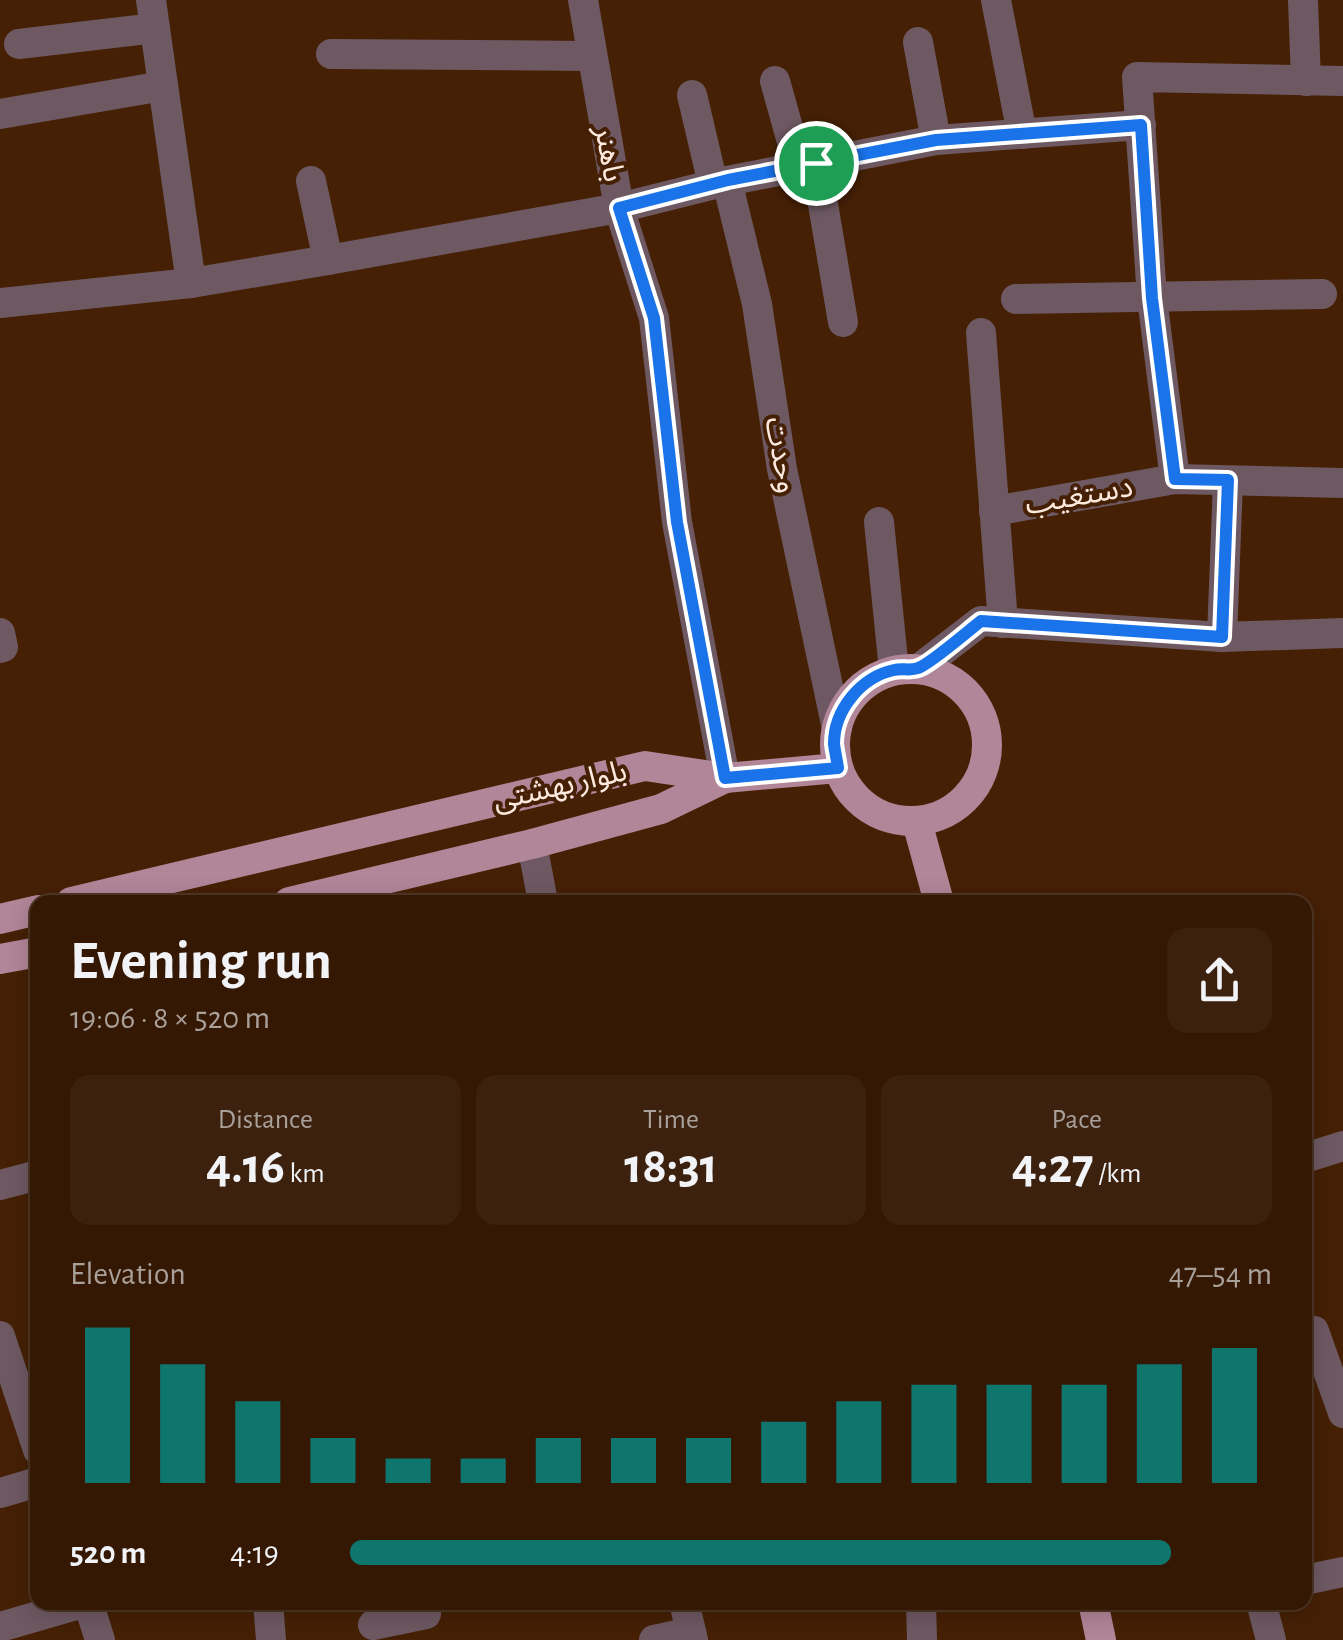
<!DOCTYPE html>
<meta charset="utf-8">
<style>
:root{--surface:#341804;--page:#3c210e;--text:#f1f3f6;--muted:#a9a09a;--line:#4e3726;--accent:#0f766e}
body{margin:0;font-family:"Alegreya Sans","Noto Sans Arabic",sans-serif;background:var(--page);color:var(--text);height:100vh;display:flex;flex-direction:column;font-size:38px;white-space:nowrap}
*{box-sizing:border-box;margin:0}
p{font-size:32px;color:var(--muted)}
.icon{flex:none;width:55px;height:55px;fill:none;stroke:currentColor;stroke-width:2;stroke-linecap:round;stroke-linejoin:round}
.map{position:relative;flex:1;overflow:hidden}
.panel{position:absolute;left:30px;top:895px;width:1282px;height:715px;display:flex;flex-direction:column;background:var(--surface);border-radius:20px;box-shadow:0 5px 25px #0003,0 0 0 2px var(--line)}
.panel>*{flex:none}
.pin{position:absolute;display:grid;place-items:center;width:85px;height:85px;color:#fff;margin:-42px;border:5px solid #fff;border-radius:50%;box-shadow:0 2px 10px #0007}
.round{display:grid;place-items:center;flex:none;width:105px;height:105px;border-radius:20px;background:var(--page)}
.headline{display:flex;align-items:center;justify-content:space-between;height:170px;padding:0 40px}
h1{font-size:55px;font-weight:700;line-height:75px}
.metrics{display:grid;grid-template-columns:repeat(3,1fr);gap:15px;height:170px;padding:10px 40px}
.metrics div{display:grid;align-content:center;border-radius:20px;background:var(--page);text-align:center}
.metrics b{font-size:50px;font-weight:700}
.metrics small{font-size:28px;font-weight:400}
.metrics p{font-size:28px}
.chart{height:280px;padding:20px 40px}
.chart p{display:flex;justify-content:space-between}
.chart svg{width:100%;height:180px;margin-top:10px;stroke:var(--accent);stroke-width:6}
ul{padding:0 40px;list-style:none;font-size:32px}
li{display:grid;grid-template-columns:160px 120px 1fr;align-items:center;height:75px}
li i{height:25px;border-radius:12px;background:var(--accent)}
.map>svg:first-child{display:block}
.lines{fill:none;stroke-linecap:round;stroke-linejoin:round}
.minor{stroke:#6e5962;stroke-width:30}
.major{stroke:#b18698;stroke-width:30}
.route-casing{stroke:#fff;stroke-width:20}
.route{stroke:#1a73e8;stroke-width:12}
.labels{text-anchor:middle;dominant-baseline:central;stroke-width:8;stroke-linejoin:round;paint-order:stroke}
.street-label{font-size:30px;fill:#fde9dd;stroke:#452005}
</style>
<div class="map">
<svg width="1343" height="1640" viewBox="0 0 1343 1640">
<rect width="100%" height="100%" fill="#452005"/>
<g class="lines">
<g class="minor">
<polyline points="151,0 191,283"/>
<polyline points="583,0 619,208 654,318 677,522 725,778"/>
<polyline points="996,0 1022,134"/>
<polyline points="1303,0 1306,81"/>
<polyline points="918,42 936,140"/>
<polyline points="19,44 155,28"/>
<polyline points="331,54 592,56"/>
<polyline points="775,81 799,167"/>
<polyline points="692,95 713,184"/>
<polyline points="0,114 163,86"/>
<polyline points="816,163 843,322"/>
<polyline points="311,181 328,260"/>
<polyline points="727,181 757,304 782,469 837,729"/>
<polyline points="1016,299 1322,294"/>
<polyline points="0,303 191,283 328,260 619,208 727,181 936,140 1141,125"/>
<polyline points="981,333 1003,623"/>
<polyline points="1175,479 1152,298 1137,77 1343,81"/>
<polyline points="994,511 1175,479 1343,483"/>
<polyline points="879,522 894,670"/>
<polyline points="0,633 3,647 0,648"/>
<polyline points="1222,637 1228,481"/>
<polyline points="920,668 981,621 1222,637 1343,633"/>
<polyline points="532,844 543,902"/>
<polyline points="1305,1158 1343,1146"/>
<polyline points="0,1185 38,1175"/>
<polyline points="1305,1330 1314,1331 1343,1413"/>
<polyline points="0,1336 38,1450"/>
<polyline points="0,1493 38,1482"/>
<polyline points="1305,1580 1343,1572"/>
<polyline points="88,1602 100,1640"/>
<polyline points="268,1602 271,1640"/>
<polyline points="684,1602 693,1640"/>
<polyline points="921,1602 922,1640"/>
<polyline points="1261,1602 1271,1640"/>
<polyline points="373,1625 426,1614"/>
<polyline points="0,1627 86,1602"/>
<polyline points="654,1640 691,1632"/>
</g>
<g class="major">
<circle cx="911" cy="745" r="76"/>
<polyline points="917,822 939,902"/>
<polyline points="71,902 645,766 725,778 838,768"/>
<polyline points="289,902 532,844 661,809 725,778"/>
<polyline points="0,919 38,910"/>
<polyline points="0,959 38,952"/>
<polyline points="1093,1602 1101,1640"/>
</g>
</g>
<g class="lines">
<defs>
<path id="route" d="M1141 125 1152 298 1175 479 1228 480 1222 637 981 621C968 631 929 665 918 668 910 671 902 668 894 670 861 677 834 710 834 744 835 752 837 760 838 768L725 778 677 522 654 318 619 208 728 180 936 140Z"/>
</defs>
<use href="#route" class="route-casing"/>
<use href="#route" class="route"/>
</g>
<g class="labels">
<g class="street-label">
<text transform="translate(609 154) rotate(80)">باهنر</text>
<text transform="translate(781 455) rotate(80)">وحدت</text>
<text transform="translate(1079 496) rotate(-10)">دستغیب</text>
<text transform="translate(560 786) rotate(-13)">بلوار بهشتی</text>
</g>
</g>
</svg>
<div class="pin" style="left:816px;top:163px;background:#1e9e55"><svg class="icon" aria-label="arrive" viewBox="0 0 24 24"><path d="M6 21V4h12l-3 4 3 4H6"/></svg></div>
<section class="panel">
<div class="headline"><div><h1>Evening run</h1><p>19:06 · 8 × 520 m</p></div><a class="round"><svg class="icon" aria-label="share" viewBox="0 0 24 24"><path d="M12 15V3M7 8l5-5 5 5M5 13v7h14v-7"/></svg></a></div>
<div class="metrics">
<div><p>Distance</p><b>4.16<small> km</small></b></div>
<div><p>Time</p><b>18:31</b></div>
<div><p>Pace</p><b>4:27<small> /km</small></b></div>
</div>
<div class="chart"><p><span>Elevation</span>47–54 m</p>
<svg viewBox="0 0 160 44" preserveAspectRatio="none"><path d="M5 44V6M15 44V15M25 44V24M35 44V33M45 44V38M55 44V38M65 44V33M75 44V33M85 44V33M95 44V29M105 44V24M115 44V20M125 44V20M135 44V20M145 44V15M155 44V11"/></svg>
</div>
<ul>
<li><b>520 m</b>4:19<i style="width:89%"></i></li>
</ul>
</section>
</div>
